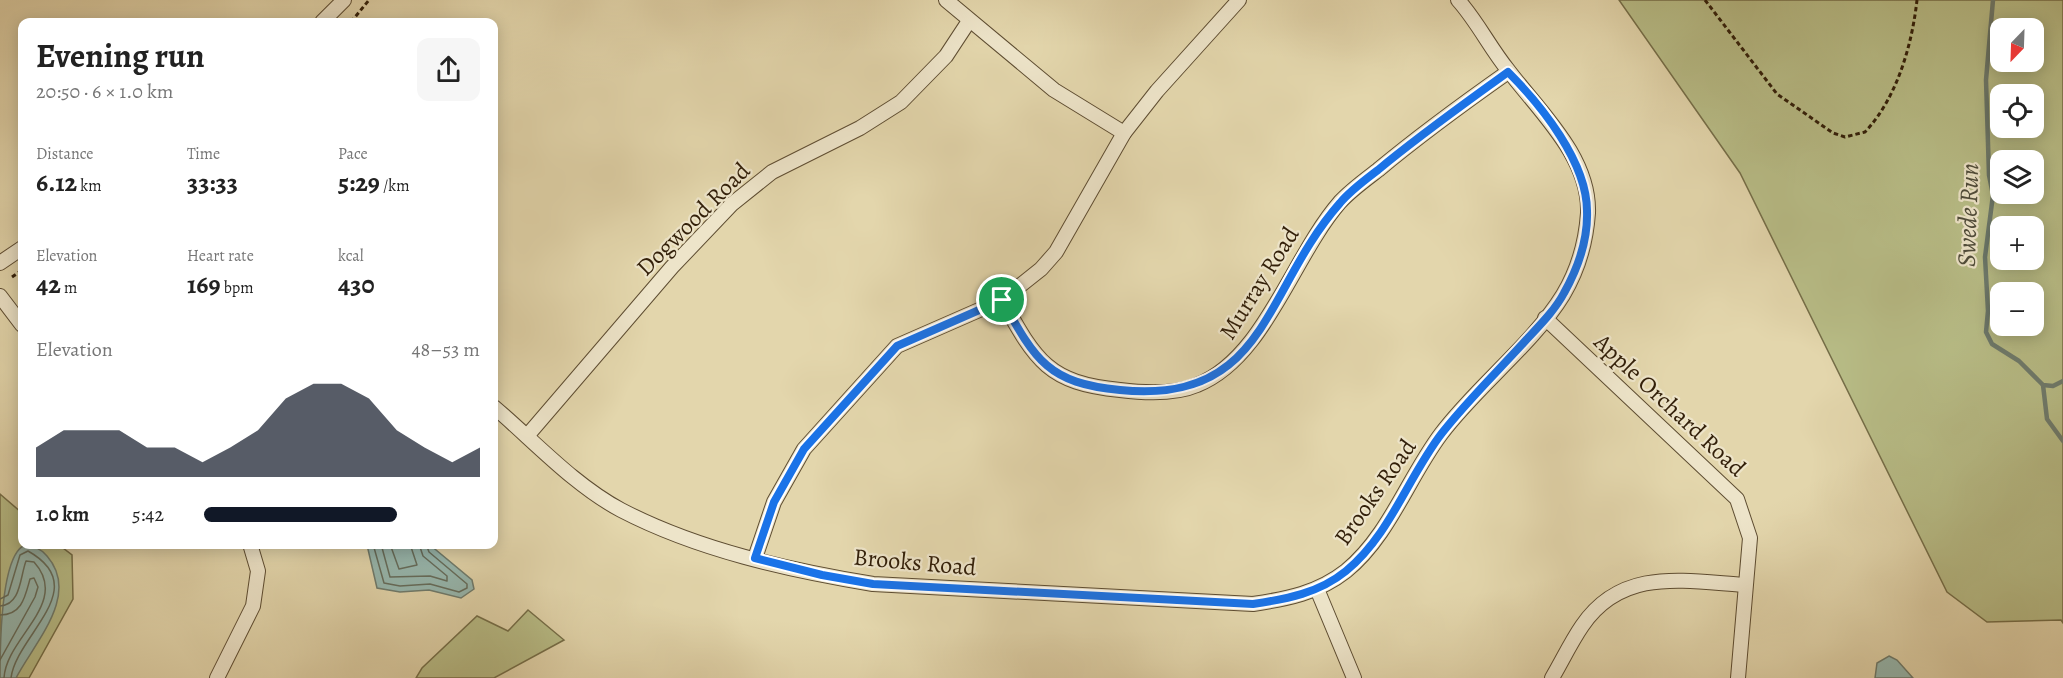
<!DOCTYPE html>
<meta charset="utf-8">
<style>
:root{--surface:#fff;--page:#f6f6f6;--text:#222;--muted:#767676;--accent:#111827}
body{margin:0;font-family:Alegreya,serif;background:var(--page);color:var(--text);height:100vh;display:flex;flex-direction:column;font-size:22px;white-space:nowrap}
*{box-sizing:border-box;margin:0}
p{font-size:20px;color:var(--muted)}
.icon{flex:none;width:33px;height:33px;fill:none;stroke:currentColor;stroke-width:2;stroke-linecap:round;stroke-linejoin:round}
.map{position:relative;flex:1;overflow:hidden}
.sheet{position:absolute;left:18px;top:18px;width:480px;height:531px;display:flex;flex-direction:column;background:var(--surface);border-radius:12px;box-shadow:0 3px 15px #0003}
.sheet>*{flex:none}
.needle{width:39px;rotate:203deg}
.buttons{position:absolute;left:1990px;top:18px;display:grid;gap:12px}
.buttons a{display:grid;place-items:center;width:54px;height:54px;border-radius:12px;background:var(--surface);box-shadow:0 3px 15px #0003;font-size:30px}
.pin{position:absolute;display:grid;place-items:center;width:51px;height:51px;color:#fff;margin:-26px;border:3px solid #fff;border-radius:50%;box-shadow:0 2px 6px #0007}
.round{display:grid;place-items:center;flex:none;width:63px;height:63px;border-radius:12px;background:var(--page)}
.summary{display:flex;align-items:center;justify-content:space-between;height:102px;padding:0 18px}
h1{font-size:33px;font-weight:600;line-height:45px}
.metrics{display:grid;grid-template-columns:repeat(3,1fr);gap:9px;height:102px;padding:6px 18px}
.metrics div{display:grid;align-content:center}
.metrics b{font-size:26px;font-weight:600}
.metrics small{font-size:16px;font-weight:400}
.metrics p{font-size:16px}
.chart{height:168px;padding:12px 18px}
.chart p{display:flex;justify-content:space-between}
.chart svg{width:100%;height:108px;margin-top:6px;fill:var(--accent);opacity:.7}
ul{padding:0 18px;list-style:none;font-size:20px}
li{display:grid;grid-template-columns:96px 72px 1fr;align-items:center;height:45px}
li i{height:15px;border-radius:8px;background:var(--accent)}
.map>svg:first-child{display:block}
.green{fill:#b8bd87;stroke:#756e48;stroke-width:1.5;fill-rule:evenodd}
.water{fill:#96b8b0;stroke:#6e7b6d;stroke-width:1.5}
.lines{fill:none;stroke-linecap:round;stroke-linejoin:round}
.shore{stroke:#646c5c;stroke-width:1.5}
.stream{stroke:#6e7b6d;stroke-width:4.5}
.street-casing{stroke:#5e4d32;stroke-width:16}
.path{stroke:#321f09;stroke-width:3;stroke-dasharray:4.5 3;stroke-linecap:butt}
.street{stroke:#ede4c9;stroke-width:14}
.route-casing{stroke:#fff;stroke-width:12}
.route{stroke:#1a73e8;stroke-width:8}
.labels{text-anchor:middle;dominant-baseline:central;stroke-width:4.5;stroke-linejoin:round;paint-order:stroke}
.street-label{font-size:24px;fill:#321f09;stroke:#ede4c9}
.water-label{font-size:26px;font-style:italic;fill:#504d3b;stroke:#ede4c9}
</style>
<div class="map">
<svg width="2063" height="678" viewBox="0 0 2063 678">
<rect width="100%" height="100%" fill="#e3d6ac"/>
<filter id="stains"><feTurbulence type="fractalNoise" baseFrequency=".00333" numOctaves="4"/><feColorMatrix values="0 0 0 0 .2 0 0 0 0 .09 0 0 0 0 .02 0 0 0 .5 -.17"/></filter>
<radialGradient id="worn" r=".72"><stop offset=".6" stop-color="#630" stop-opacity="0"/><stop offset="1" stop-color="#630" stop-opacity=".3"/></radialGradient>
<g class="green">
<path d="M1619 0H2063V623L2061 620 1987 622 1947 592 1740 173ZM2001 28H2034V62H2001ZM2001 94H2034V128H2001ZM2001 160H2034V194H2001ZM2001 226H2034V260H2001ZM2001 292H2034V326H2001Z"/>
<polygon points="0,494 22,513 22,544 59,545 72,555 73,599 29,678 0,678"/>
<polygon points="528,610 564,640 494,678 416,678 422,668 477,616 508,631"/>
</g>
<g class="water">
<polygon points="367,545 430,545 472,580 474,589 461,598 429,590 400,592 377,588"/>
<path d="M23 546C32 544 41 549 47 556 81 595 34 643 16 678H0C0 650 0 560 23 546Z"/>
<polygon points="1889,656 1897,660 1913,678 1875,678 1877,663"/>
</g>
<g class="lines">
<g class="shore">
<polyline points="373,544 384,583 400,586 430,584 459,592 467,588 467,584 429,552 426,544"/>
<polyline points="381,544 390,577 430,576 447,581 447,576 423,556 419,544"/>
<polyline points="390,544 399,569 417,565 410,544"/>
<path d="M0 599 8 595 20 555 28 551C94 588 16 635 11 678"/>
<path d="M0 606C21 605 20 577 26 561L34 562C71 603 6 637 4 678"/>
<path d="M0 615C22 615 25 597 30 579L34 578 38 587 35 597 0 660"/>
</g>
<g class="stream">
<polyline points="1993,0 1986,80 1989,175 1993,195 1985,257 1988,311 1986,332 1992,344 2019,361 2043,385 2053,386 2063,381"/>
<polyline points="2043,385 2047,419 2063,441"/>
</g>
<defs>
<g id="street">
<polyline points="946,0 1054,90 1124,133"/>
<polyline points="322,22 344,0"/>
<polyline points="0,263 22,248"/>
<polyline points="0,296 22,325"/>
<path d="M1002 300C1036 361 1048 383 1120 390 1144 393 1174 395 1197 385 1265 358 1292 257 1340 202 1351 190 1365 180 1378 170 1420 135 1464 103 1508 72"/>
<polyline points="1545,318 1737,499 1750,538 1738,678"/>
<path d="M494 407C534 441 574 485 621 510 698 550 788 570 873 584L1253 604C1287 599 1318 593 1346 571 1389 536 1408 478 1441 434 1476 387 1533 344 1563 295 1578 270 1586 242 1588 213 1590 157 1539 111 1508 70 1490 48 1477 21 1458 0"/>
<polyline points="527,436 672,267 732,204 772,172 860,128 901,102 946,56 969,21"/>
<polyline points="755,558 774,502 804,449 897,346 1002,300 1041,269 1056,252 1124,133 1157,91 1239,0"/>
<polyline points="1317,589 1354,678"/>
<polyline points="217,678 253,606 258,571 250,544"/>
<path d="M1552 678C1562 661 1571 642 1582 626 1622 567 1684 581 1745 585"/>
</g>
</defs>
<use href="#street" class="street-casing"/>
<g class="path">
<path d="M1705 0 1777 94 1833 133 1845 137 1865 132C1897 98 1912 45 1917 0"/>
<polyline points="351,22 369,0"/>
<polyline points="12,277 22,270"/>
</g>
<use href="#street" class="street"/>
</g>
<g class="lines">
<defs>
<path id="route" d="M1508 72C1541 105 1587 162 1587 211 1588 240 1578 268 1564 293 1555 310 1540 325 1527 339 1499 370 1468 400 1442 433 1408 477 1390 535 1346 571 1319 593 1287 599 1253 604L873 584 822 575 755 558 774 502 804 449 897 346 1002 300C1036 361 1048 383 1120 390 1267 405 1263 290 1340 203 1351 190 1365 180 1378 170 1420 135 1464 104 1508 72Z"/>
</defs>
<use href="#route" class="route-casing"/>
<use href="#route" class="route"/>
</g>
<g class="labels">
<g class="street-label">
<text transform="translate(693 219) rotate(-45)">Dogwood Road</text>
<text transform="translate(1259 283) rotate(-58)">Murray Road</text>
<text transform="translate(1670 405) rotate(43)">Apple Orchard Road</text>
<text transform="translate(1375 492) rotate(-55)">Brooks Road</text>
<text transform="translate(915 562) rotate(5)">Brooks Road</text>
</g>
<g class="water-label">
<text transform="translate(1968 215) rotate(-88)">Swede Run</text>
</g>
</g>
<rect width="100%" height="100%" filter="url(#stains)"/>
<rect width="100%" height="100%" fill="url(#worn)"/>
</svg>
<div class="buttons">
<a><svg class="needle" viewBox="-14 -14 28 28"><path d="M0-13l5 13h-10z" fill="#e53935"/><path d="M0 13l5-13h-10z" fill="#767676"/></svg></a>
<a><svg class="icon" aria-label="locate" viewBox="0 0 24 24"><circle cx="12" cy="12" r="6"/><path d="M12 2v4M12 18v4M2 12h4M18 12h4"/></svg></a>
<a><svg class="icon" aria-label="layers" viewBox="0 0 24 24"><path d="M12 4l9 5-9 5-9-5zM3 14l9 5 9-5"/></svg></a>
<a>+</a>
<a>−</a>
</div>
<div class="pin" style="left:1002px;top:300px;background:#1e9e55"><svg class="icon" aria-label="arrive" viewBox="0 0 24 24"><path d="M6 21V4h12l-3 4 3 4H6"/></svg></div>
<section class="sheet">
<div class="summary"><div><h1>Evening run</h1><p>20:50 · 6 × 1.0 km</p></div><a class="round"><svg class="icon" aria-label="share" viewBox="0 0 24 24"><path d="M12 15V3M7 8l5-5 5 5M5 13v7h14v-7"/></svg></a></div>
<div class="metrics">
<div><p>Distance</p><b>6.12<small> km</small></b></div>
<div><p>Time</p><b>33:33</b></div>
<div><p>Pace</p><b>5:29<small> /km</small></b></div>
</div>
<div class="metrics">
<div><p>Elevation</p><b>42<small> m</small></b></div>
<div><p>Heart rate</p><b>169<small> bpm</small></b></div>
<div><p>kcal</p><b>430</b></div>
</div>
<div class="chart"><p><span>Elevation</span>48–53 m</p>
<svg viewBox="0 0 160 44" preserveAspectRatio="none"><path d="M0 44V32L10 25L20 25L30 25L40 32L50 32L60 38L70 32L80 25L90 12L100 6L110 6L120 12L130 25L140 32L150 38L160 32V44z"/></svg>
</div>
<ul>
<li><b>1.0 km</b>5:42<i style="width:70%"></i></li>
</ul>
</section>
</div>
